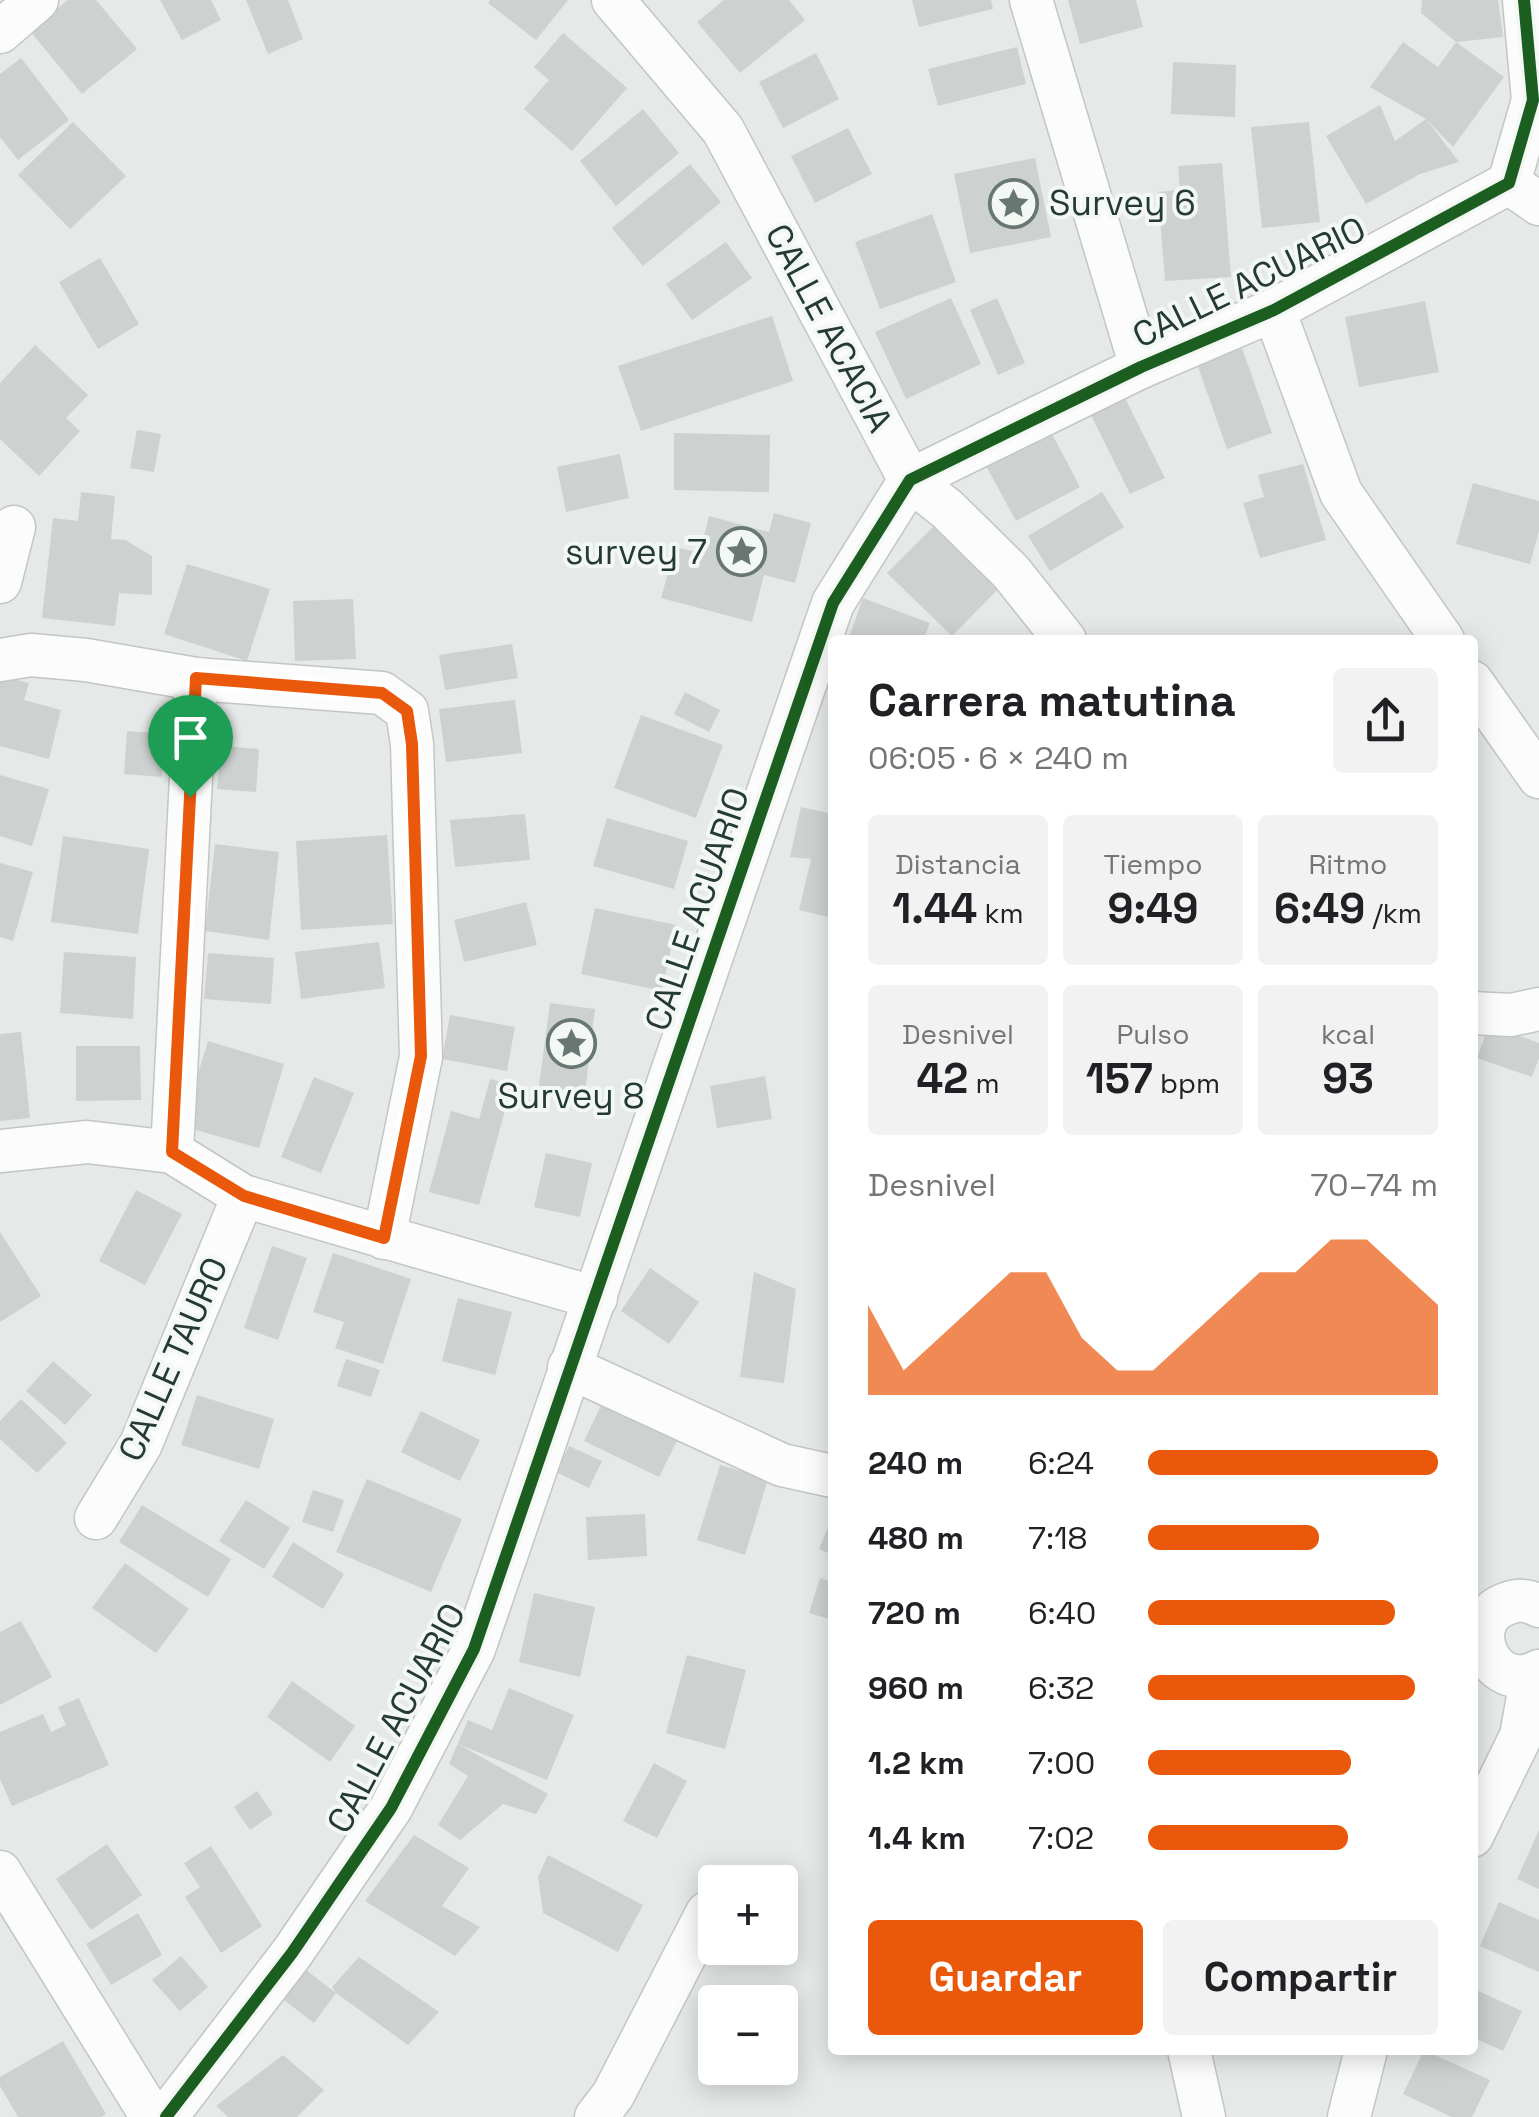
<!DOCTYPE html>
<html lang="es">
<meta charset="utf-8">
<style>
:root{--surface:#fff;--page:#f2f2f2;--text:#202124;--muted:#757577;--accent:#ea580c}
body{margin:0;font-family:"Space Grotesk",sans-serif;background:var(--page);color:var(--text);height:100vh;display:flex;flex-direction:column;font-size:38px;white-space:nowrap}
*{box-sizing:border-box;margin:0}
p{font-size:32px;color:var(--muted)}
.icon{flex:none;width:55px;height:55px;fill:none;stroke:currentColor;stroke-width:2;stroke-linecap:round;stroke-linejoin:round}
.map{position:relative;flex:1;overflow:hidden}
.sheet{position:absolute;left:828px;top:635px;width:650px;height:1420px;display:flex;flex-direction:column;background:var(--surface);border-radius:10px;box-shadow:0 5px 25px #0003}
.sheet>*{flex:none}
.tools{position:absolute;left:698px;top:1865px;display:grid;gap:20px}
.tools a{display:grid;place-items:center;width:100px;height:100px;border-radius:10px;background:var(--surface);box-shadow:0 5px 25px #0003;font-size:50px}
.pin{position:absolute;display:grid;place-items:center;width:85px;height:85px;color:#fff;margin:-102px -42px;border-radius:50% 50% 50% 0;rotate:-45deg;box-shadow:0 0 10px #0007}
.pin .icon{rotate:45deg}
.round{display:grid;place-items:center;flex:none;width:105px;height:105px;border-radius:10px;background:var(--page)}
.overview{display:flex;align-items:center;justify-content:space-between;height:170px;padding:0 40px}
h1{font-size:45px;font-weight:600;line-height:75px}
.figures{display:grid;grid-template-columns:repeat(3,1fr);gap:15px;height:170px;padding:10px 40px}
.figures div{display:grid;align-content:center;border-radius:10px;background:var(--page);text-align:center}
.figures b{font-size:42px;font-weight:600}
.figures small{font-size:28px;font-weight:400}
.figures p{font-size:28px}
.chart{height:280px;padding:20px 40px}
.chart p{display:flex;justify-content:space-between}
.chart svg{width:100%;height:180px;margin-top:10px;fill:var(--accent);opacity:.7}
.button{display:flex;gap:20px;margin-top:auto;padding:20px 40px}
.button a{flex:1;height:115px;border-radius:10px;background:var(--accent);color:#fff;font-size:40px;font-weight:600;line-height:115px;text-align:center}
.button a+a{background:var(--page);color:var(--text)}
ul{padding:0 40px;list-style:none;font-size:32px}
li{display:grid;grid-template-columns:160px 120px 1fr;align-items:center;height:75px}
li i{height:25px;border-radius:12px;background:var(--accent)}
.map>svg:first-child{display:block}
.building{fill:#cdd2d0}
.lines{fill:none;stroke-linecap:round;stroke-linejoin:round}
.minor-casing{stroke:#c2c6c4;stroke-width:45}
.minor{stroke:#fbfcfb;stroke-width:42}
.cycleway-casing{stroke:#f3f8f5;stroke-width:19}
.cycleway{stroke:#1b5e20;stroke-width:12}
.route-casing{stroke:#fff;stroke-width:20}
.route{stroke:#ea580c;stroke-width:12}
.labels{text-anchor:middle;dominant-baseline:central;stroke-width:8;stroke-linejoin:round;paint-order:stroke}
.poi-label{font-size:35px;fill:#253a33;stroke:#f3f8f5;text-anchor:start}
.street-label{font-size:35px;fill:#253a33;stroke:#f3f8f5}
</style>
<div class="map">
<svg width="1539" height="2117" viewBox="0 0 1539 2117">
<rect width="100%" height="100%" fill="#e5e9e7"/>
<g class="building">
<polygon points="68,0 96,0 137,49 82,94 30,31"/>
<polygon points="160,0 211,0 221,20 182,40"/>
<polygon points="246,0 288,0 303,39 268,54"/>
<polygon points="490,0 568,0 536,40 488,3"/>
<polygon points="724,0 789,0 805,20 740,73 697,22"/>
<polygon points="912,0 991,0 993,9 919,27"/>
<polygon points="1068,0 1136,0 1143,27 1080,44"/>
<polygon points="1422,0 1498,0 1503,37 1456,42 1421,13"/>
<polygon points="563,33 627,88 572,151 524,109 549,80 534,67"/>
<polygon points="1403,42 1438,67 1456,42 1504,77 1453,147 1426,119 1459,162 1420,174 1366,204 1326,136 1380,105 1395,141 1426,119 1370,87"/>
<polygon points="1017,47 1026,84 938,106 928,69"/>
<polygon points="816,53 839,99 783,128 759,82"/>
<polygon points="21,58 69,120 18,160 0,137 0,74"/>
<polygon points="1173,62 1236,65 1235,117 1171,114"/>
<polygon points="643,109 679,153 616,206 580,161"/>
<polygon points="73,122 126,176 70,229 18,175"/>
<polygon points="1309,122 1320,222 1262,228 1251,127"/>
<polygon points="848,128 872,174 815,203 791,156"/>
<polygon points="1035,158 1051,237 970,253 954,174"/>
<polygon points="1222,163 1231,277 1165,281 1158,192 1180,190 1178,166"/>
<polygon points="690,164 721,202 643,266 612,228"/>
<polygon points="932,214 956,282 880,309 855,242"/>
<polygon points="726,242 752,278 692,320 666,284"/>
<polygon points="100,258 139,324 98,349 59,282"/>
<polygon points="951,298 981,364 906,399 875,332"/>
<polygon points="997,298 1025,363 998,375 970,310"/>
<polygon points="1425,301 1439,372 1359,387 1345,317"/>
<polygon points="772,316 793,381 641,431 618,366"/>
<polygon points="35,345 88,395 66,418 80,431 39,476 0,439 0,383"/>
<polygon points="1242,348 1272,433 1227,449 1197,364"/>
<polygon points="1124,396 1165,478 1130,494 1090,413"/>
<polygon points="137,430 161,434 154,472 130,468"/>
<polygon points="1051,432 1080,487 1016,521 986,466"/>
<polygon points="674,433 770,435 769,492 674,490"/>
<polygon points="620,454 629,498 566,512 557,467"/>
<polygon points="1303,464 1326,540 1260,558 1243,503 1264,497 1258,475"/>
<polygon points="1473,483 1539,501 1539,531 1530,564 1456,544"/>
<polygon points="81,492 115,496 111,539 125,540 152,556 152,595 119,593 115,626 42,618 53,518 78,521"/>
<polygon points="1102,492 1124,527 1050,571 1028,536"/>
<polygon points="774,513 811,523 795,583 764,575 752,622 661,598 675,547 700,553 709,516 769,532"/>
<polygon points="938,522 1002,585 952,636 887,573"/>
<polygon points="187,564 270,589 247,661 164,634"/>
<polygon points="863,598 930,623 923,640 848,640"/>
<polygon points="353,599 356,659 295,661 293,601"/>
<polygon points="512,644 518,678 445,690 439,655"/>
<polygon points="0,676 29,683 24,700 61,710 49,759 0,746"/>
<polygon points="685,692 720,710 709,732 674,714"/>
<polygon points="515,700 522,753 446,762 439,709"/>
<polygon points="641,715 723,745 696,818 614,788"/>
<polygon points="127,731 165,734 162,777 124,774"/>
<polygon points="221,746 259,749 256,792 217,789"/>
<polygon points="0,775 49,789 32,846 0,836"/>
<polygon points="801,807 832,814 832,918 799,910 811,859 790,857"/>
<polygon points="525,814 530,860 455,867 450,820"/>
<polygon points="607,818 688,841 674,889 593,866"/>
<polygon points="387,835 393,924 301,930 296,841"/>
<polygon points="63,836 149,849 138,934 51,922"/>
<polygon points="215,844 279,852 269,940 205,931"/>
<polygon points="0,863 33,872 13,941 0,937"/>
<polygon points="526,902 537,945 464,962 454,920"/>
<polygon points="595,908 676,925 662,991 581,974"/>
<polygon points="379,942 385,988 301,999 295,952"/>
<polygon points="64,952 136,957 133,1019 60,1013"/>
<polygon points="208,953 274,958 271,1004 204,999"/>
<polygon points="550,1003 595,1009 585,1092 539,1086"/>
<polygon points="450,1015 515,1027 507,1071 442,1059"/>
<polygon points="1489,1025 1539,1043 1539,1058 1532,1077 1477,1058"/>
<polygon points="21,1032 30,1118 0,1121 0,1034"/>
<polygon points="208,1041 284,1064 259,1148 182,1126"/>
<polygon points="76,1046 140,1046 141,1100 76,1101"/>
<polygon points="765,1076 772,1119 717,1128 710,1086"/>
<polygon points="314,1077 354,1093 321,1173 281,1157"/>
<polygon points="490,1079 512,1085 479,1205 429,1192 451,1111 479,1119"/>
<polygon points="546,1153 592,1163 580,1217 534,1207"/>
<polygon points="136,1190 182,1214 145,1285 99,1261"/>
<polygon points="0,1232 41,1296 0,1322"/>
<polygon points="272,1246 307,1258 278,1340 244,1328"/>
<polygon points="333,1253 411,1279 383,1364 335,1348 344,1322 313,1312"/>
<polygon points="650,1268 699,1302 669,1344 621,1311"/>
<polygon points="754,1272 796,1289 784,1383 740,1377"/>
<polygon points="458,1298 512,1312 495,1375 442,1361"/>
<polygon points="346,1359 380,1370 371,1397 337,1386"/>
<polygon points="53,1361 92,1395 65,1425 26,1391"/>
<polygon points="197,1395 274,1419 259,1469 181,1445"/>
<polygon points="21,1399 67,1443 37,1473 0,1439 0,1421"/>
<polygon points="604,1399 680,1435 659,1477 584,1441"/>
<polygon points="421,1411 480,1440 460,1481 401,1452"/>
<polygon points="569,1446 602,1461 589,1488 556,1472"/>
<polygon points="720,1465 768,1479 745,1555 697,1540"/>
<polygon points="367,1479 462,1519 431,1592 336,1552"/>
<polygon points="313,1490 344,1500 333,1532 302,1522"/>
<polygon points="246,1500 290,1528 264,1569 219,1541"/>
<polygon points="142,1505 231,1559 208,1597 119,1542"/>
<polygon points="645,1514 647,1556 588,1560 586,1517"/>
<polygon points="832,1517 832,1555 819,1549"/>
<polygon points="293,1542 344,1574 323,1609 272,1577"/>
<polygon points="125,1563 189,1609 156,1653 92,1608"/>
<polygon points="820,1578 832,1582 832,1620 809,1613"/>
<polygon points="534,1593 595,1607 580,1677 519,1662"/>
<polygon points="21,1621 52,1677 0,1705 0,1632"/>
<polygon points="687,1655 746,1670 725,1749 666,1733"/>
<polygon points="292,1681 355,1726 330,1762 267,1717"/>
<polygon points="509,1688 574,1715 547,1780 458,1744 548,1794 536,1814 503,1804 460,1840 438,1825 468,1776 449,1764 468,1720 492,1730"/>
<polygon points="79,1698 109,1765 12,1806 0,1779 0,1732 43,1714 51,1732 66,1725 58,1707"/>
<polygon points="654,1763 687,1781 657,1838 623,1821"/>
<polygon points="257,1791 273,1814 250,1830 234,1807"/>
<polygon points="1539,1830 1539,1889 1517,1879"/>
<polygon points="414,1835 469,1868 442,1906 480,1927 455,1956 365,1901"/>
<polygon points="107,1844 142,1895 91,1930 56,1879"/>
<polygon points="211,1846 262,1926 221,1953 185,1897 200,1887 184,1863"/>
<polygon points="548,1855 643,1905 618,1952 543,1913 538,1877"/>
<polygon points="1499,1902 1539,1920 1539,1972 1480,1946"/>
<polygon points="138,1913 162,1955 111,1985 86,1944"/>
<polygon points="181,1956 208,1987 180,2011 152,1980"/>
<polygon points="359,1957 439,2012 408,2045 336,1993 332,1987"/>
<polygon points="306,1970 336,1993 314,2023 284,2000"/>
<polygon points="1472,1988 1522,2011 1503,2051 1472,2037"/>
<polygon points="63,2041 106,2114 101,2117 18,2117 0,2086 0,2077"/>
<polygon points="1424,2050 1490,2080 1472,2117 1452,2117 1403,2094"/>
<polygon points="283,2055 324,2090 297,2117 228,2117 216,2106"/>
</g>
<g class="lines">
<defs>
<g id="minor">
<polyline points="613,0 723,130 910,480 947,509 1011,572 1065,640"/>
<polyline points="1031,0 1141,367"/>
<polyline points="0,32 37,0"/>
<polyline points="1509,183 1539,204"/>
<polyline points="1274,310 1341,493 1443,640"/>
<polyline points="0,582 14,527"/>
<polyline points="0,660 31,655 86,660 196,679 382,693 407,711 412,744 421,1057 384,1238"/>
<polyline points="1472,682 1539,777"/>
<polyline points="1472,1013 1511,1015 1539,1009"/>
<polyline points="0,1151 87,1142 172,1152 243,1196 596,1298"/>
<polyline points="172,1152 196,679"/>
<polyline points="569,1367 782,1465 832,1476"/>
<polyline points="96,1518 141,1444 243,1196"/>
<path d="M1539 1606C1530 1601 1519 1599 1509 1603 1458 1618 1490 1697 1539 1671"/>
<polyline points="1472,1836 1521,1736 1532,1675"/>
<polyline points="0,1872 152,2117"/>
<polyline points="1189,2050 1204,2117"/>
<polyline points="166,2117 292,1953 391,1808 474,1649 833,603 910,480 1141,367 1274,310 1509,183 1533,100 1524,0"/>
<polyline points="596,2117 613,2095 707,1913"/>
<polyline points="1349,2117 1366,2050"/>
</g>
</defs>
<use href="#minor" class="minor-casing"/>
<use href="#minor" class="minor"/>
<defs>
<polyline id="cycleway" points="166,2117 292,1953 391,1808 474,1649 833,603 910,480 1141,367 1274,310 1509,183 1533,100 1524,0"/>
</defs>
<use href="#cycleway" class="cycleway-casing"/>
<use href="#cycleway" class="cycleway"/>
</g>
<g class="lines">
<defs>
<polygon id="route" points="196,678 382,693 407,711 412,744 421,1056 384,1238 244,1196 172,1152"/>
</defs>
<use href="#route" class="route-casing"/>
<use href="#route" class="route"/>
</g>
<defs>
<symbol id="sight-ring" viewBox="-11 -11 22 22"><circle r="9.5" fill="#f3f8f5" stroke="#687772" stroke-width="1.5"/><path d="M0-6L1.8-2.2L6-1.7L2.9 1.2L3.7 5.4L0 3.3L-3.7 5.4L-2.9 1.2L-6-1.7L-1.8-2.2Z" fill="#687772"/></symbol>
</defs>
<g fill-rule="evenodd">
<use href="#sight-ring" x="986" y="176" width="55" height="55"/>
<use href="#sight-ring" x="714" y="524" width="55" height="55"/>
<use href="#sight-ring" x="544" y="1016" width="55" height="55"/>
</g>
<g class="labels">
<g class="poi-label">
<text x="1049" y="203">Survey 6</text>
<text x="707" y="552" text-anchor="end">survey 7</text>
<text x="571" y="1096" text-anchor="middle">Survey 8</text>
</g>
<g class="street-label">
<text transform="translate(1249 282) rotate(-26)">CALLE ACUARIO</text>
<text transform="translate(829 328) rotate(62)">CALLE ACACIA</text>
<text transform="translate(697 909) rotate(-71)">CALLE ACUARIO</text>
<text transform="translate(173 1359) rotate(-66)">CALLE TAURO</text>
<text transform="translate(396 1718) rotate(-62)">CALLE ACUARIO</text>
</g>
</g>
</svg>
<div class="tools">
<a>+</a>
<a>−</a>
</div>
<div class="pin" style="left:190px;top:797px;background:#1e9e55"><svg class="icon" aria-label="arrive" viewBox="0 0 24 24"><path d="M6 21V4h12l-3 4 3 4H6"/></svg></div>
<section class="sheet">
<div class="overview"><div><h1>Carrera matutina</h1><p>06:05 · 6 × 240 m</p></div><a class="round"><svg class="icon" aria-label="share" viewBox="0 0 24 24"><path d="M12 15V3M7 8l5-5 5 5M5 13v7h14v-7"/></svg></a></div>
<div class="figures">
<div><p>Distancia</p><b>1.44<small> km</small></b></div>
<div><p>Tiempo</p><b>9:49</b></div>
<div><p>Ritmo</p><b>6:49<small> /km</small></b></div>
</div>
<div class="figures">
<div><p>Desnivel</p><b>42<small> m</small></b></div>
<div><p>Pulso</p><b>157<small> bpm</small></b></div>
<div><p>kcal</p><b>93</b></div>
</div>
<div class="chart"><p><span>Desnivel</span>70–74 m</p>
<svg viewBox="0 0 160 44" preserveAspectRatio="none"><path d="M0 44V22L10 38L20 30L30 22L40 14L50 14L60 30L70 38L80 38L90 30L100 22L110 14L120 14L130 6L140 6L150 14L160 22V44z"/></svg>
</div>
<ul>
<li><b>240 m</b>6:24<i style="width:100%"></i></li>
<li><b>480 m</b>7:18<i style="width:59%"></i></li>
<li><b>720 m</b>6:40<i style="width:85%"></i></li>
<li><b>960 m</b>6:32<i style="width:92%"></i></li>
<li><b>1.2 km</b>7:00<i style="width:70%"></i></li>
<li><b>1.4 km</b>7:02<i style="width:69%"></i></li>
</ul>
<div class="button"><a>Guardar</a><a>Compartir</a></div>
</section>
</div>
